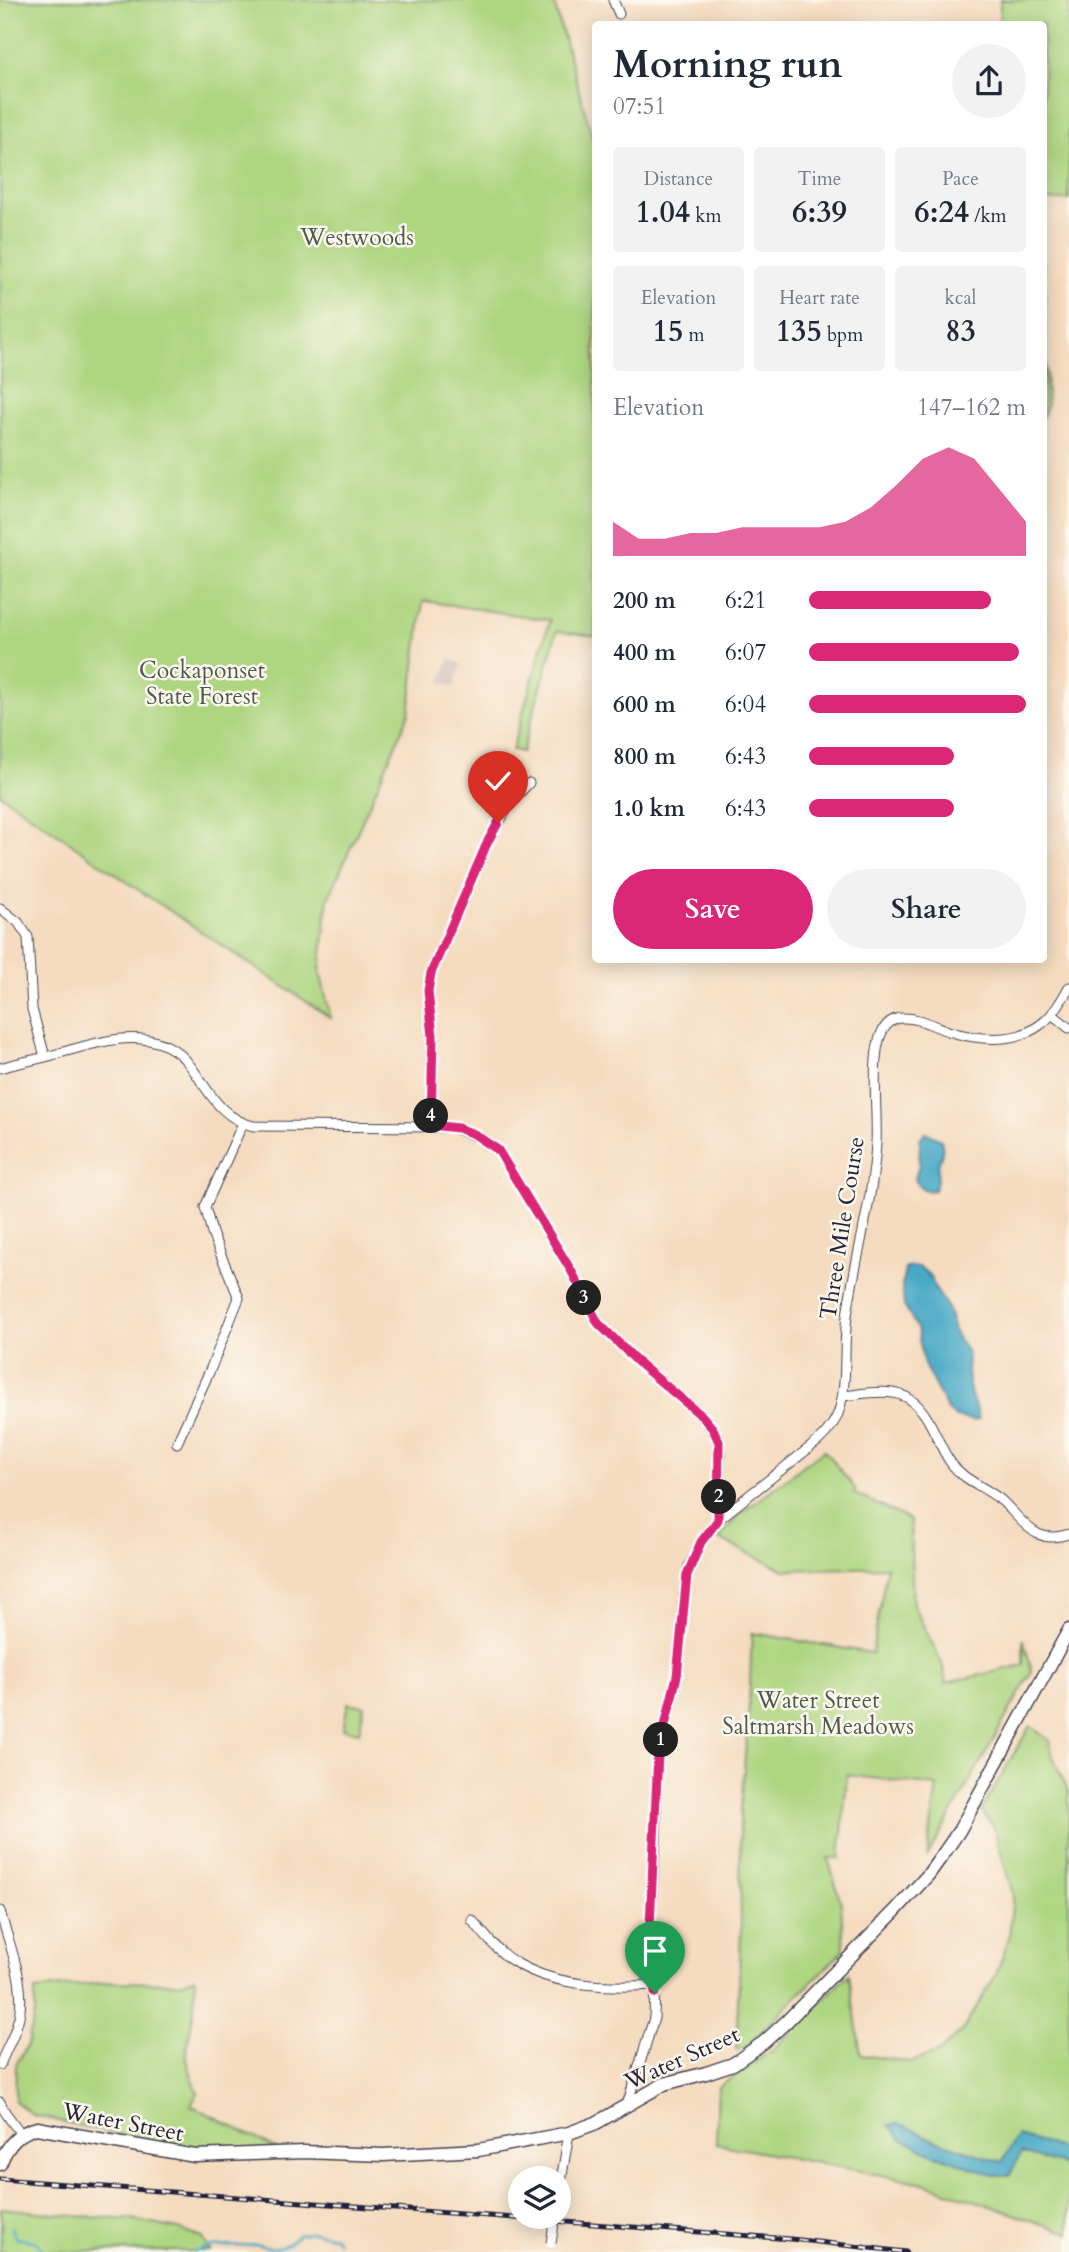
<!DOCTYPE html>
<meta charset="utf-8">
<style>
:root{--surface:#fff;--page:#f2f2f3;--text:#1f2937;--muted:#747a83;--accent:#db2777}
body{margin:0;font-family:Cardo,serif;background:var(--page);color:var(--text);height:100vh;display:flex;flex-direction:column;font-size:26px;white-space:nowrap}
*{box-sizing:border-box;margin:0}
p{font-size:23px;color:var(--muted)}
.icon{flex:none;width:38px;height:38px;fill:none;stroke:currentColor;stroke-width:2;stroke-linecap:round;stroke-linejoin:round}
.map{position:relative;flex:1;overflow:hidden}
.sheet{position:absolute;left:592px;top:21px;width:455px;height:942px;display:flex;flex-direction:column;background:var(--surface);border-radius:7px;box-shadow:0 4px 18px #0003}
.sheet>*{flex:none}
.controls{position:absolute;left:508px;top:2166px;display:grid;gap:14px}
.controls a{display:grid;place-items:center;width:63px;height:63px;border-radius:50%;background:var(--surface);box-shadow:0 4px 18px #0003;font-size:35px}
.pin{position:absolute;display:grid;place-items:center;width:60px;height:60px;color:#fff;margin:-72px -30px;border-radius:50% 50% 50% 0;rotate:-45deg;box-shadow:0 0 7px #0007}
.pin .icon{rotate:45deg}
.km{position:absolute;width:35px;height:35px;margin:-18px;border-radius:50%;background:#222;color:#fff;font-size:19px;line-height:35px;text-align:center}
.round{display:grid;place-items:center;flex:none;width:74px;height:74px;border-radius:37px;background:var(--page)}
.head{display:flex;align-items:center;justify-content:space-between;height:119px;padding:0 21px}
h1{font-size:38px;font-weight:600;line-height:52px}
.stats{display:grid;grid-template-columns:repeat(3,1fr);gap:10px;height:119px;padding:7px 21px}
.stats div{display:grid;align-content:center;border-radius:7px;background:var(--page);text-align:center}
.stats b{font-size:30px;font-weight:600}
.stats small{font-size:19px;font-weight:400}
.stats p{font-size:19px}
.chart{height:196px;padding:14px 21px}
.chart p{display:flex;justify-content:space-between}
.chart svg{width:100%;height:126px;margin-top:7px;fill:var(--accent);opacity:.7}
.action{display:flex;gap:14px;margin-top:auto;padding:14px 21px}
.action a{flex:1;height:80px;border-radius:42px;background:var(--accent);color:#fff;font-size:28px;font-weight:600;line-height:80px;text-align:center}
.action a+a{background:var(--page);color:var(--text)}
ul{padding:0 21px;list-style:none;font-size:23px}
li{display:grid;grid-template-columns:112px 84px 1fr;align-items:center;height:52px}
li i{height:18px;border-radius:9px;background:var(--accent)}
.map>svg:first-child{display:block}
.industrial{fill:#d1c0bc}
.green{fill:#aed681;stroke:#687c5e;stroke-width:2}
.water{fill:#46a9c6;stroke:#346680;stroke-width:2}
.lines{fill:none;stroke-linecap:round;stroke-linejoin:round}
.stream{stroke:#46a9c6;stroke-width:2.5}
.minor-casing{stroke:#423e4f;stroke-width:11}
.secondary-casing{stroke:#423e4f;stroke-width:15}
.minor{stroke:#fff;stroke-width:9}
.secondary{stroke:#fff;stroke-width:12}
.rail-casing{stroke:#22223b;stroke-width:5}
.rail{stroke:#fbf7ec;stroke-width:2.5;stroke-dasharray:8;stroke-linecap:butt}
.minor-bridge-casing{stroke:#423e4f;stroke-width:11;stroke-linecap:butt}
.minor-bridge{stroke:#fff;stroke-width:9}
.route-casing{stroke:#fff;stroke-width:14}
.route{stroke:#db2777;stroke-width:9}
.labels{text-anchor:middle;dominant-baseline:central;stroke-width:5;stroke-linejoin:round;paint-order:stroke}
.park-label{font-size:23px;fill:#4c5850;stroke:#fbf7ec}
.street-label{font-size:23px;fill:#22223b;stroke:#fbf7ec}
</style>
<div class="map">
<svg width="1069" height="2252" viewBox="0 0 1069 2252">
<rect width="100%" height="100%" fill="#fbf7ec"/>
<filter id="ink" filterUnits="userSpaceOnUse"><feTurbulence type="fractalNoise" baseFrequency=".0143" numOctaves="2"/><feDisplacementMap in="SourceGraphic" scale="14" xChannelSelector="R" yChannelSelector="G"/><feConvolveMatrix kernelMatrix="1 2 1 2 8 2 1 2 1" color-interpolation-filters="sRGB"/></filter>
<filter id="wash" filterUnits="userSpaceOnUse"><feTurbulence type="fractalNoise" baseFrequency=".00686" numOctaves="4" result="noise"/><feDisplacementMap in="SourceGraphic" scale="28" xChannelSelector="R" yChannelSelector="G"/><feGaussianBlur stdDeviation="1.57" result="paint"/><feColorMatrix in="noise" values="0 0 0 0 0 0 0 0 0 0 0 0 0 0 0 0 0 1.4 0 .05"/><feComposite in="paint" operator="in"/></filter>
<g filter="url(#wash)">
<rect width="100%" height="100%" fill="#f5dbbf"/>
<polygon class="industrial" points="449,659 462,664 454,687 441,682"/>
<g class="green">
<polygon points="0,0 553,0 595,146 595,636 557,631 522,752 512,750 550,620 423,601 409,714 328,899 320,972 331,1018 140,891 0,794"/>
<polygon points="1000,0 1069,0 1069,200 1043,200 1043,24 1000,24"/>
<polygon points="1043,261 1047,405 1043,418"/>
<polygon points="824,1450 856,1490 853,1493 910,1520 913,1605 942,1663 946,1683 1023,1665 1023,1639 1032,1671 927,1857 937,1786 847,1775 840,1858 828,1858 841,1904 844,1950 745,2048 736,2050 741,1931 740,1821 749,1704 752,1633 872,1653 887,1567 784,1570 718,1539 740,1514"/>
<polygon points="348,1703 364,1706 359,1732 343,1729"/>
<polygon points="1030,1726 1049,1740 1053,1757 1069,1793 1069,2150 1021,2137 1069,2165 1069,2233 924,2183 716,2144 718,2087 773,2050 849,1974 861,2055 911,2062 939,2052 962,2031 996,1975 1009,1938 1013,1894 993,1825 981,1811"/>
<polygon points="195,1978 194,2009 186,2054 189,2068 198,2093 191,2105 278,2150 188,2151 33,2115 15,2101 16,2064 28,2044 35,2013 35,1990 109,1982 179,1983"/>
<polygon points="2,2208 74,2216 132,2220 178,2229 203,2238 210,2251 0,2252"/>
</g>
<g class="water">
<path d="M925 1132 941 1140C945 1152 940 1156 938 1167 937 1176 938 1182 934 1190 925 1192 919 1188 915 1179L919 1165 920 1139Z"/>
<polygon points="910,1267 920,1267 931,1277 934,1287 947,1307 955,1334 968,1354 967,1373 970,1392 979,1419 975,1421 956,1417 948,1411 924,1365 917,1328 904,1306 902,1284 905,1269"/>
<polygon points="899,2123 934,2140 1002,2162 1017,2136 1069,2150 1069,2167 1021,2153 1010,2175 993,2175 931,2153 901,2139 889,2125"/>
</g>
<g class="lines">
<g class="stream">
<polyline points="11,2227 16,2238 36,2242 42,2248 42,2252"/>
<path d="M194 2252C212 2244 225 2247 243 2246 247 2246 251 2244 254 2244 258 2244 262 2246 265 2247 280 2249 290 2245 299 2234L312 2232 334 2236 338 2242"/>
</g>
</g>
</g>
<g filter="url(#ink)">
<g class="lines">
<defs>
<g id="minor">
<polyline points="613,0 619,14"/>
<polyline points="0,908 18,922 28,937 32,1009 45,1057"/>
<polyline points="1052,1014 1069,1028"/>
<path d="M0 1068C17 1063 35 1060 53 1055 99 1042 159 1020 192 1068 210 1093 221 1118 253 1126L451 1127 481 1138 498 1150 505 1161 572 1272 598 1323 641 1365 702 1416 717 1436 720 1452 718 1520"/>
<polyline points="431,1125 433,1036 428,991 431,973 488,841 511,802 529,783"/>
<path d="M843 1396C863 1394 893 1387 911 1400 931 1414 937 1444 951 1463 964 1481 986 1487 1002 1501 1014 1512 1024 1527 1038 1534 1049 1539 1058 1537 1069 1534"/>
<polyline points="177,1443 211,1368 239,1298 213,1236 205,1207 243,1123"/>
<path d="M0 1911C9 1946 29 1988 17 2024 13 2039 5 2051 0 2065"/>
<path d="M472 1920C484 1934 497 1951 513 1961 554 1987 609 1988 655 1985"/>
<polyline points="0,2102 5,2112 21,2134"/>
<path d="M627 2105 654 2018 655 1985 650 1925 656 1839 657 1771 660 1744 677 1676 684 1594 689 1566 701 1542 718 1520 818 1441C828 1432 835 1423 839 1411 848 1381 843 1347 847 1316 855 1258 873 1201 876 1143 878 1115 870 1056 882 1032 886 1024 893 1018 902 1018 918 1017 933 1026 948 1031 977 1040 1015 1044 1040 1025 1053 1016 1061 1001 1069 987"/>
<polyline points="558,2198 569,2133"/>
</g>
<path id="secondary" d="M0 2164C7 2146 18 2132 37 2128L195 2156 304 2152 383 2155 478 2150 569 2133 596 2123 664 2084 706 2073 733 2064 764 2042 786 2022 895 1911 928 1875 944 1853 959 1831 1069 1630"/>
</defs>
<use href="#minor" class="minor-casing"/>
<use href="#secondary" class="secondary-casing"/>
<use href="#minor" class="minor"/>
<use href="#secondary" class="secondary"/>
<defs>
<polyline id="rail" points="0,2179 791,2239 906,2252"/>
</defs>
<use href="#rail" class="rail-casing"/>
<use href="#rail" class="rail"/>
<defs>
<polyline id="minor-bridge" points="551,2243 555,2217"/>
</defs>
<use href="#minor-bridge" class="minor-bridge-casing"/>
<use href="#minor-bridge" class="minor-bridge"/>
</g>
</g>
<g class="lines" filter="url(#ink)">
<defs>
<polyline id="route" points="498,823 488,841 431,973 428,991 433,1036 431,1125 458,1128 474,1134 498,1150 572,1272 598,1323 641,1365 702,1416 713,1429 719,1442 718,1520 701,1542 687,1575 677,1676 658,1754 650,1925 655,1993"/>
</defs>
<use href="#route" class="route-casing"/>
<use href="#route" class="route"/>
</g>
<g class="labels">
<g class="park-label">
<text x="357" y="237">Westwoods</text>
<text x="202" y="670">Cockaponset<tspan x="202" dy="26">State Forest</tspan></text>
<text x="818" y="1700">Water Street<tspan x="818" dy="26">Saltmarsh Meadows</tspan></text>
</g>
<g class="street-label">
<text transform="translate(842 1228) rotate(-81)">Three Mile Course</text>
<text transform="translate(682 2058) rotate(-24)">Water Street</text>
<text transform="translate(123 2122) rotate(11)">Water Street</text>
</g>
</g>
</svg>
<div class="controls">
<a><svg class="icon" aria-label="layers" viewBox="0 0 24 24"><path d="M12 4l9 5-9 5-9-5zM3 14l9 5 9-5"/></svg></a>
</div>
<div class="pin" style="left:655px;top:1993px;background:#1e9e55"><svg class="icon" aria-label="arrive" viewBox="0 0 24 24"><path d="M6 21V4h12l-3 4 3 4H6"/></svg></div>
<div class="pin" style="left:498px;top:823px;background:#d93025"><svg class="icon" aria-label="check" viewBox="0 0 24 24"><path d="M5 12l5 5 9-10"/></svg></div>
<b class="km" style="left:661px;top:1740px">1</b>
<b class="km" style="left:719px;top:1497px">2</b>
<b class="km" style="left:584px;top:1298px">3</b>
<b class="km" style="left:431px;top:1116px">4</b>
<section class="sheet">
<div class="head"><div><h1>Morning run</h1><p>07:51</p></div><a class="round"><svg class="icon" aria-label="share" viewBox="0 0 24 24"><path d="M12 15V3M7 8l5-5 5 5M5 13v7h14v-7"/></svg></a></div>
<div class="stats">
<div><p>Distance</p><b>1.04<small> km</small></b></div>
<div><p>Time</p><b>6:39</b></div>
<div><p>Pace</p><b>6:24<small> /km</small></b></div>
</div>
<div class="stats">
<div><p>Elevation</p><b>15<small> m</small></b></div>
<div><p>Heart rate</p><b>135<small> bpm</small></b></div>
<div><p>kcal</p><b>83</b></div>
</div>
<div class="chart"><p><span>Elevation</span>147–162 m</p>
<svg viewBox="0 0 160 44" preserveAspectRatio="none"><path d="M0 44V32L10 38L20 38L30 36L40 36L50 34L60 34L70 34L80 34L90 32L100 27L110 19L120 10L130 6L140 10L150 21L160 32V44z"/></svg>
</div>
<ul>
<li><b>200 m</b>6:21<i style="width:84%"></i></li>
<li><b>400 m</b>6:07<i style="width:97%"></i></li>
<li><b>600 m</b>6:04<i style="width:100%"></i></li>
<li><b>800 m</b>6:43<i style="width:67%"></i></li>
<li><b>1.0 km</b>6:43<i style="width:67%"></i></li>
</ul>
<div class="action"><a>Save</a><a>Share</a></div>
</section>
</div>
